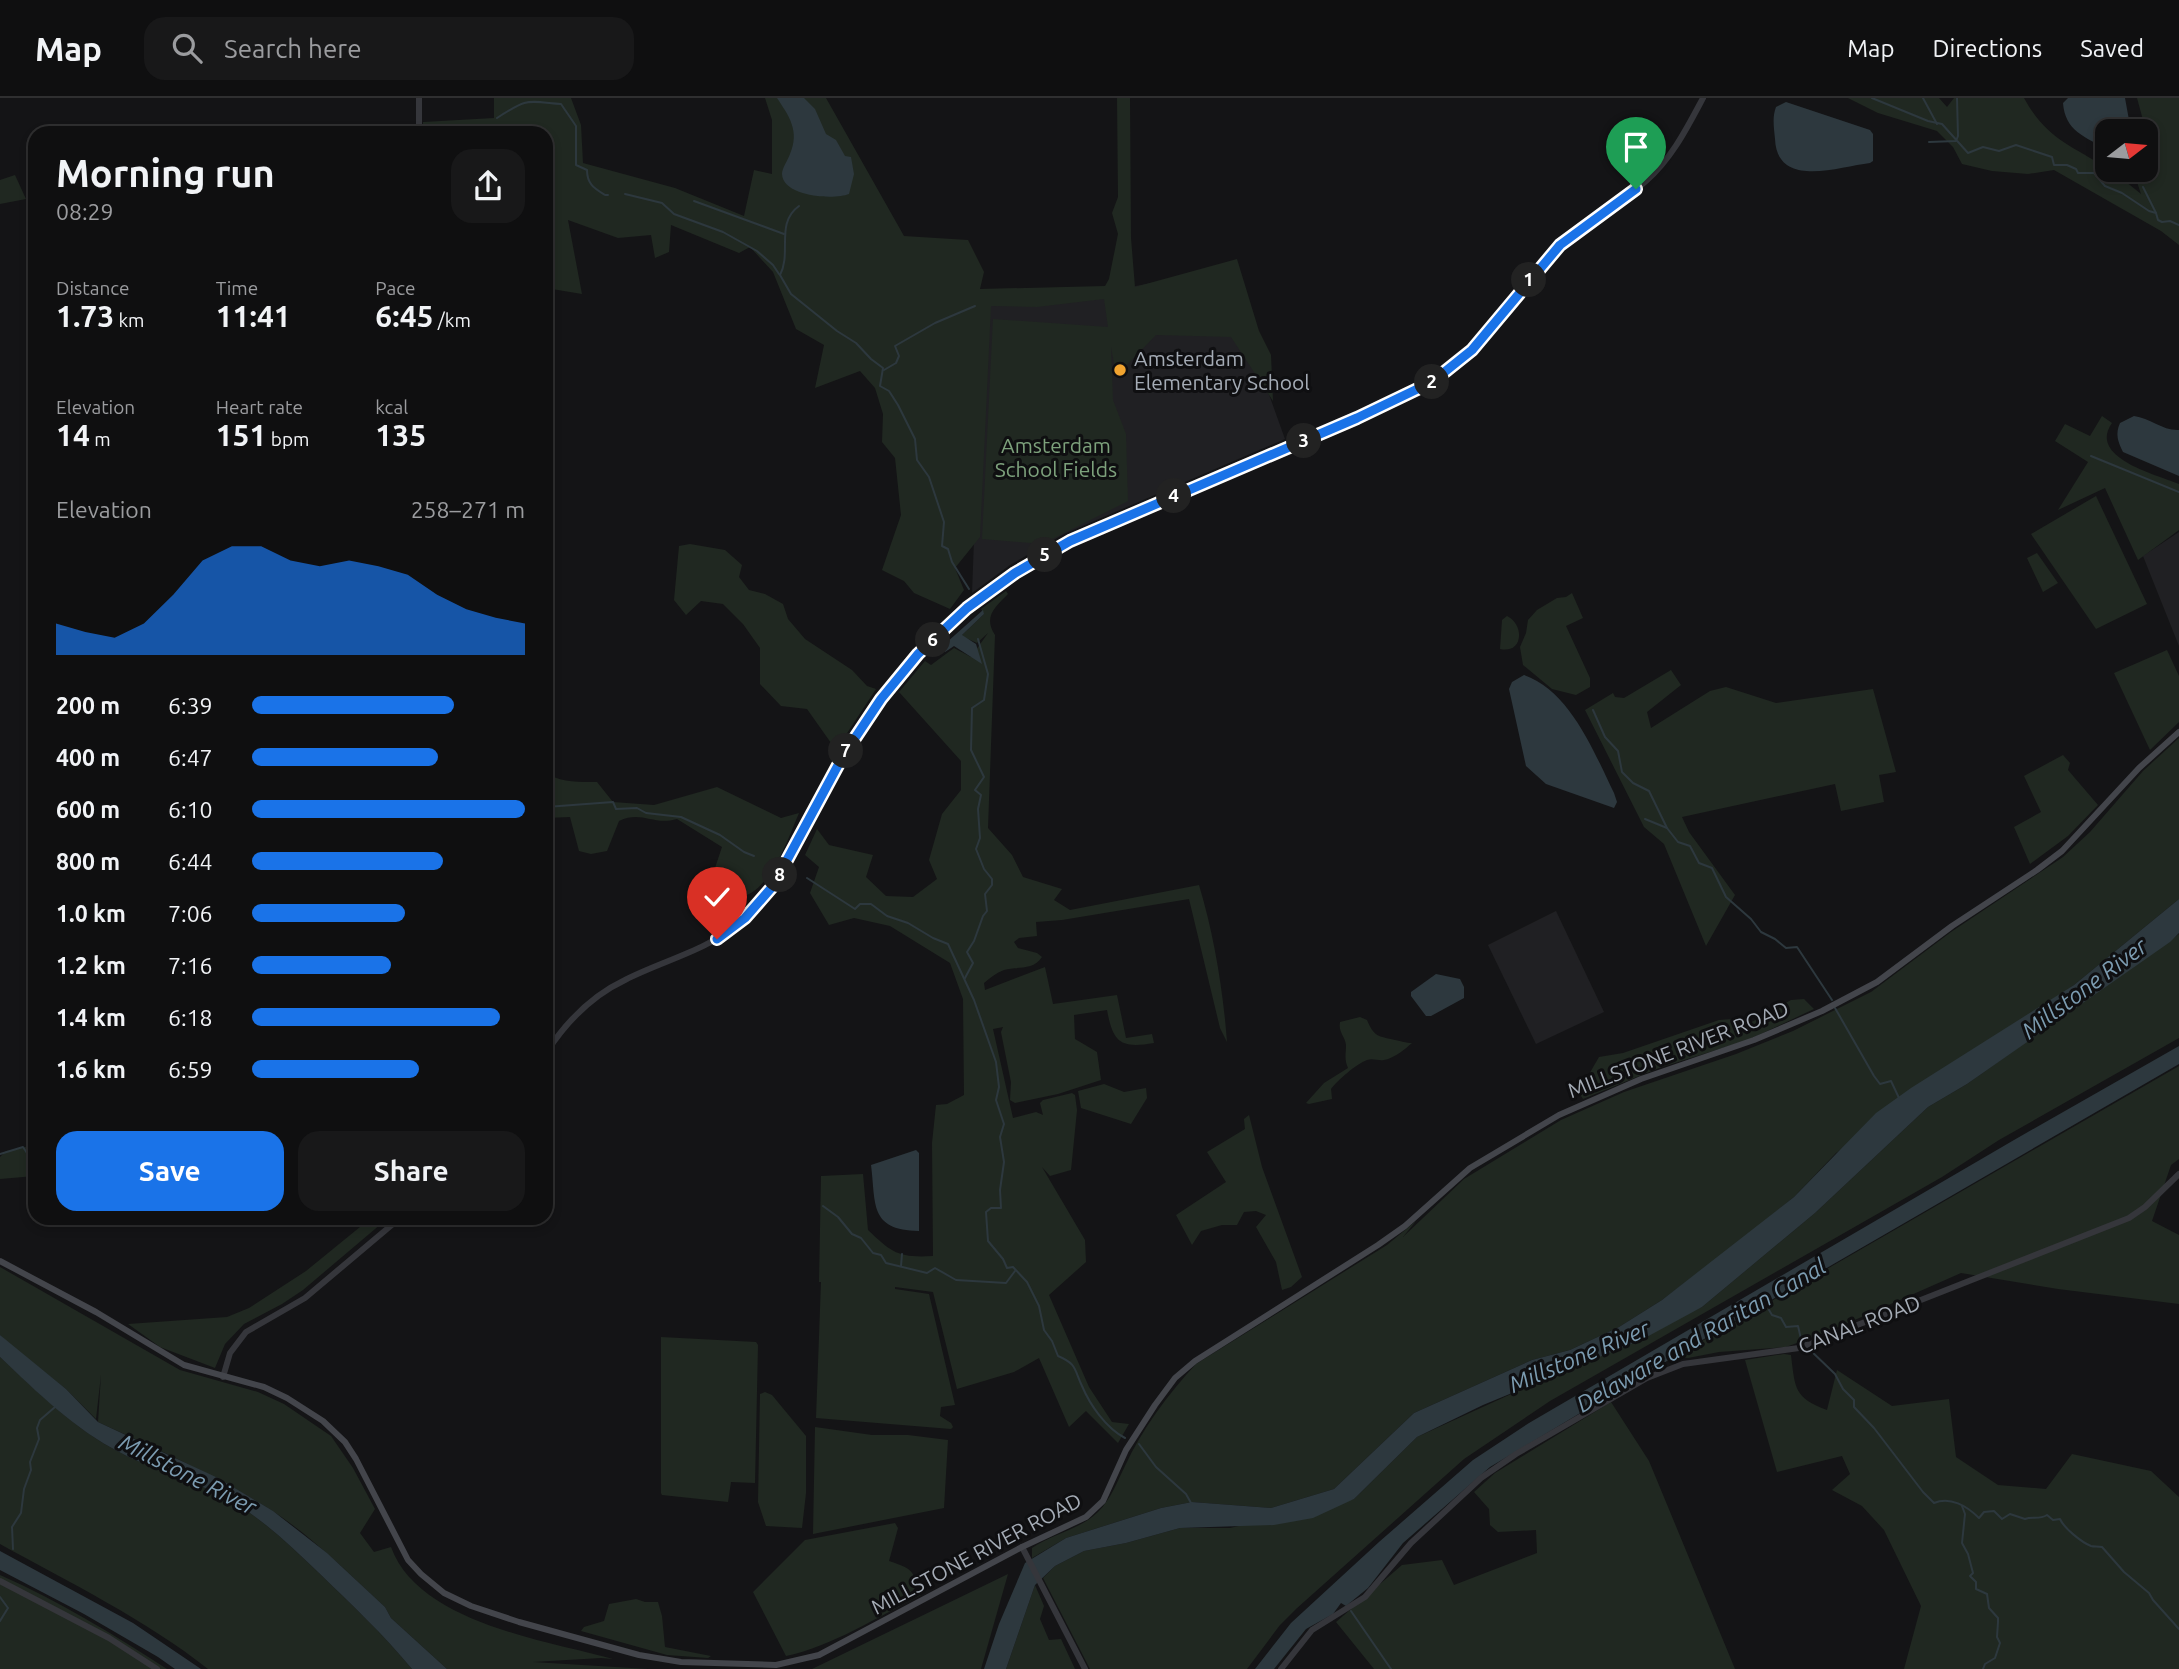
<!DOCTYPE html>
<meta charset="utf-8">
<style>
:root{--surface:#0f0f10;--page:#181819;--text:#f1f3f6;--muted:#9b9c9f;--line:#2f2f30;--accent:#1a73e8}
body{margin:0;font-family:Ubuntu,sans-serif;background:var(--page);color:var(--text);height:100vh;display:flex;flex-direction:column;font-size:26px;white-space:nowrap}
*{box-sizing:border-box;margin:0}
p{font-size:23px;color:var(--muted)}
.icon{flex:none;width:38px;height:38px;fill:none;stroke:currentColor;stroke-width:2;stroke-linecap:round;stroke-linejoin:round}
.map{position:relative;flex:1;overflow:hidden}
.sheet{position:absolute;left:28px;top:28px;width:525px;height:1099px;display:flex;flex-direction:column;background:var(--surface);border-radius:21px;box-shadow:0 4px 10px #0003,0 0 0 2px var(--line)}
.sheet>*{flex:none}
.needle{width:46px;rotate:74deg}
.buttons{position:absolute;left:2095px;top:21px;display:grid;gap:14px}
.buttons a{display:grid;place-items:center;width:63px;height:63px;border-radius:14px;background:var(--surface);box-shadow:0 4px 10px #0003,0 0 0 2px var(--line);font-size:35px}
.pin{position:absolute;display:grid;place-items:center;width:60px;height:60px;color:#fff;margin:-72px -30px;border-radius:50% 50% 50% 0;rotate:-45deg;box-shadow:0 0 7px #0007}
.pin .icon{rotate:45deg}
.km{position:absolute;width:35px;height:35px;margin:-18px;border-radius:50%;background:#222;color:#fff;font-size:19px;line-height:35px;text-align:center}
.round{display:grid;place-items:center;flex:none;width:74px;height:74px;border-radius:21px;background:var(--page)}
.headline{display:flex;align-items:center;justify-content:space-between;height:119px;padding:0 28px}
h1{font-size:38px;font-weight:700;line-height:52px}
.figures{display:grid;grid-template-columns:repeat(3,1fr);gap:10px;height:119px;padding:7px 28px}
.figures div{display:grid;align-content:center}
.figures b{font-size:30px;font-weight:700}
.figures small{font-size:19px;font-weight:400}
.figures p{font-size:19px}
.chart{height:196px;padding:14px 28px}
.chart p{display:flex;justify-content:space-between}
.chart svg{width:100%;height:126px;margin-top:7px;fill:var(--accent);opacity:.7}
.button{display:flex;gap:14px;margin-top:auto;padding:14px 28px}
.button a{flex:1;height:80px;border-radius:21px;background:var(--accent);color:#fff;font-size:28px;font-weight:700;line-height:80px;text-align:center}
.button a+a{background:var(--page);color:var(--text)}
ul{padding:0 28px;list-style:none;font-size:23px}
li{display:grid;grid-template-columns:112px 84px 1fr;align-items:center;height:52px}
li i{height:18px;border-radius:9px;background:var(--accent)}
header{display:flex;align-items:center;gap:42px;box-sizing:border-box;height:98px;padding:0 35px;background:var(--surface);border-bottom:2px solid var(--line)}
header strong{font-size:33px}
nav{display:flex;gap:38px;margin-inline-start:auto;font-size:24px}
.search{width:490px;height:63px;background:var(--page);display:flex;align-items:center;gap:18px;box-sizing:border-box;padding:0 24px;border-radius:21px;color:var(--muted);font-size:26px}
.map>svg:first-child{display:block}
.built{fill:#202023}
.green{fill:#202821}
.water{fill:#2d383e}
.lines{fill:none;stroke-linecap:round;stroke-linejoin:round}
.stream{stroke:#2d383e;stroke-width:2}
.tertiary{stroke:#35363b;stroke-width:6}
.secondary{stroke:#43454b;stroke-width:6}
.route-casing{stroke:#fff;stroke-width:14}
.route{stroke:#1a73e8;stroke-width:9}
.poi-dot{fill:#f2a430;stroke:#0f0f11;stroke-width:2.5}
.labels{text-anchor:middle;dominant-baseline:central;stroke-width:6;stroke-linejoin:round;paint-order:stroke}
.poi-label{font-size:21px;fill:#a5acb6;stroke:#0f0f11;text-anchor:start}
.park-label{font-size:21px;fill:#7da17c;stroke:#0f0f11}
.street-label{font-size:21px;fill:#a5acb6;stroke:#0f0f11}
.water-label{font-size:23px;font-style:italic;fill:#7c9cb1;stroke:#0f0f11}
</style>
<header>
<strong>Map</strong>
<div class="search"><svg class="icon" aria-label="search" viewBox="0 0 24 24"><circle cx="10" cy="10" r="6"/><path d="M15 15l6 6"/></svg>Search here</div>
<nav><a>Map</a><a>Directions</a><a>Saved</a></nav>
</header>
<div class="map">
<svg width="2179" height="1571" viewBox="0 0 2179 1571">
<rect width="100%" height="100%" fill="#141416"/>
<g class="built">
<polygon points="1224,171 1285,341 1064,436 1010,467 972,495 983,202 1115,192"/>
<polygon points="2179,434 2179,548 2143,458"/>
<polygon points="1556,813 1604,914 1536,946 1488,847"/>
</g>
<g class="green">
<polygon points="494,0 571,0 581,27 583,65 675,90 744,118 754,72 772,76 772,22 765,0 826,0 904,138 968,142 984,174 980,191 1105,188 1109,181 1118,136 1112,115 1118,99 1117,0 1130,0 1131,140 1135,189 1237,161 1259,233 1271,257 1273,303 1231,239 1156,237 1121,273 1114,265 1111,249 1113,302 1126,336 1128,403 1042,446 982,441 993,221 1108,229 1104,201 1037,209 991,208 980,439 955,470 964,492 950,511 914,495 904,483 882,472 901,417 895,360 882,344 883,316 875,290 860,273 815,290 824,247 796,231 773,174 750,149 739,155 671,127 669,154 655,160 651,137 618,140 568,122 582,196 546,190 546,35 482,35 482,31 423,34 423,24 494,20"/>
<path d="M1848 0H1939L1947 9 1954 0H2024C2046 40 2070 47 2107 70 2117 76 2130 87 2141 96L2137 84 2130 77 2131 72H2146V33L2137 0H2179V147L2161 133 2054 72 2028 76 1992 73 1962 66 1953 49 1937 33 1878 15Z"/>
<polygon points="15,77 26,101 0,106 0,82"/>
<path d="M2102 318 2112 325C2087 360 2158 377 2179 386V432L2138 462 2105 390 2058 412 2088 364 2055 343 2065 326 2090 338Z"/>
<polygon points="2096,398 2147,506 2096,531 2031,436"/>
<polygon points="690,446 725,452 742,467 739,479 749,492 765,496 783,506 788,521 805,541 852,572 867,588 876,591 836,652 807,611 781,608 760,586 760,550 743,526 723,506 701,503 686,517 674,502 679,448"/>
<polygon points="2037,455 2058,485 2043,494 2027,460"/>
<path d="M1006 493 1008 496C995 509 983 519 995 537L988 730 1012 757 1023 779 1062 791 1054 802 1070 812 1199 787C1214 837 1223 891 1227 944L1220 930 1189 801 1062 822 1036 824 1037 838 1019 840 1014 844 1018 850 1037 855 1042 859C1033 873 1017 868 1004 872 996 875 990 880 984 885L985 892 1045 869 1053 906 1117 897 1126 940 1152 936 1154 945C1120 951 1113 944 1107 912L1074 917 1075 941 1097 954 1101 982 1058 996 1015 1005 1010 1002 1011 984 1001 934 1003 929 993 931 1013 1020 1036 1014 1043 1017 1040 1005 1043 1002 1072 995 1075 997 1077 1012 1071 1072 1050 1078 1042 1069 1085 1142 1086 1164 1049 1197 1089 1289 1112 1324 1129 1326 1118 1345 1086 1313 1069 1329 1039 1260 1014 1274 957 1291 933 1194 895 1189V1191L929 1196 955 1307 941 1309 940 1318 951 1325 953 1329 951 1331 816 1320 821 1184H819L821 1078 863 1076 868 1132C892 1155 899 1160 933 1158L932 1045 936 1007 947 1006 964 997 963 901 950 865 890 828 854 820 829 827 810 795 819 769 805 757 817 731 829 747 873 757 866 779 886 798 913 799 937 781 929 762 942 716 961 692V663L899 594 925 563 931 567 954 550 971 559 988 535 977 545 961 538 984 516 981 511Z"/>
<polygon points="1572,495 1583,520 1566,528 1590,580 1590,589 1576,597 1552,591 1523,567 1520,549 1526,535 1528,522 1537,512 1557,500 1566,499"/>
<path d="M1507 518C1525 527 1523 556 1500 551L1502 522Z"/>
<polygon points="2167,552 2179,578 2179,624 2150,652 2114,575"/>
<polygon points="1671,572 1681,587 1647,614 1651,630 1710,593 1726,589 1776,605 1873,591 1896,674 1879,677 1884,704 1841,713 1835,686 1682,719 1689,734 1735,797 1706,848 1664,746 1644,729 1585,612 1613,595 1615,599 1624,600"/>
<path d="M2179 640V801L2074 887 1836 1055 1794 1099 1739 1144 1662 1202 1619 1229 1570 1252 1532 1262 1414 1315 1334 1391 1271 1410 1192 1404 1161 1410 1066 1440 1032 1460V1450C1052 1436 1081 1431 1098 1414 1111 1401 1117 1384 1125 1368 1142 1331 1168 1296 1196 1266L1387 1147 1416 1123 1403 1139 1464 1081 1561 1022 1624 994 1736 956 1793 933 1871 894 1951 834 2063 759 2090 734 2143 673Z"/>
<polygon points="2063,657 2070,665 2068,672 2098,707 2068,738 2030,766 2014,729 2041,714 2024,678"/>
<path d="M546 674C558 685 581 684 597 684L613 704 654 707 717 689 781 720 799 715C788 741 769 796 739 799L715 770 722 749 677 721C653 728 642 712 619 723L607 753 591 756 579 753 570 719 546 720Z"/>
<polygon points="2179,836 2179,940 1999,1042 1942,1079 1550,1303 1464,1361 1296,1511 1280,1527 1247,1571 1090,1571 1043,1480 1055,1468 1084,1453 1126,1445 1180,1430 1230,1430 1354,1401 1417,1339 1702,1209 1815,1115 1928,1009 1967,986"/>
<polygon points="1804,901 1814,911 1748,942 1659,970 1583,1001 1574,987 1588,978 1599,959 1623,955 1719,922 1732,921 1741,930 1791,902"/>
<path d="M1360 919 1367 922C1374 939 1378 938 1395 942 1402 943 1405 945 1412 945 1405 951 1395 960 1384 962 1378 963 1373 960 1367 962 1356 966 1338 982 1331 991L1332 1001 1309 1006 1306 1005 1324 985 1348 970C1344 961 1346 956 1346 947 1345 938 1338 934 1340 924Z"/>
<polygon points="2179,968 2179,1061 2171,1067 2152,1123 2179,1137 2179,1206 2058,1191 1961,1175 1832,1232 1786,1249 1719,1254 1688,1260 1676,1258"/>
<polygon points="1104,986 1124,994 1146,990 1147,1000 1131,1026 1081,1010 1078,993"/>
<polygon points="1249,1017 1262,1069 1302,1179 1291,1189 1282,1192 1276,1164 1256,1129 1266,1117 1256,1113 1244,1114 1237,1127 1222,1127 1201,1133 1192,1147 1176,1117 1226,1084 1207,1054 1245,1031 1244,1021"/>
<polygon points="35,1047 35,1078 0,1081 0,1059 6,1053"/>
<polygon points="371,1120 388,1120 303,1192 282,1206 244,1226 225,1246 215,1270 160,1249 128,1226 227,1219 249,1210 306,1173"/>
<path d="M0 1169 180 1272 258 1294 284 1306 331 1338 353 1370 375 1411 360 1435 374 1454 391 1449C418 1524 543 1542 613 1561L601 1560 533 1564 648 1571H447L391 1520 385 1509C349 1476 313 1439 271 1412 216 1377 157 1351 98 1324L101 1277 96 1321 66 1291 6 1243 0 1237Z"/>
<polygon points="661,1239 756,1244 758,1247 755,1385 731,1384 728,1404 662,1397 661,1395"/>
<path d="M1784 1256 1791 1257C1795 1290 1794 1300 1827 1312L1837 1272 1892 1308 1949 1301 1956 1359 1998 1387 2046 1391 2072 1356 2151 1373 2179 1399V1571H1904L1921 1508 1884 1432 1862 1408 1832 1392 1850 1376 1842 1358 1777 1374 1745 1262Z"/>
<path d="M0 1259C38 1294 74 1331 121 1355 159 1375 201 1384 238 1407 268 1426 293 1450 319 1475 351 1506 384 1537 412 1571H208C146 1522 69 1484 0 1446Z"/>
<polygon points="765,1294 772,1297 806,1338 806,1395 802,1430 766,1428 758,1404 760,1296"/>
<polygon points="1611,1304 1649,1363 1735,1571 1374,1571 1336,1524 1402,1467 1442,1462 1454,1487 1537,1455 1536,1432 1498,1434 1490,1427 1489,1411 1474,1394 1495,1375"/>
<polygon points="815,1329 872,1337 908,1337 948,1342 944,1410 813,1436"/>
<path d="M895 1425 898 1430 889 1463C915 1472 912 1472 921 1497 877 1519 833 1548 786 1558L753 1494 805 1442Z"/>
<polygon points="1008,1476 981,1571 812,1571"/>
<path d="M0 1477C59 1503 113 1536 167 1571H0Z"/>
<polygon points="1035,1487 1044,1508 1040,1521 1049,1542 1061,1541 1075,1571 1006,1571"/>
<polygon points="636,1501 645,1504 658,1504 662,1518 665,1549 711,1558 708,1560 667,1557 581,1533 584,1529 604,1523 609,1506"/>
</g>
<g class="water">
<path d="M777 0H804L815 11 826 36 836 42 845 58 851 59 854 76 849 96C834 102 783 99 782 76 782 70 788 62 790 56 800 33 789 18 777 0Z"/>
<path d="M2068 0H2125L2131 33H2107V51C2085 39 2065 33 2063 5Z"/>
<path d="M1786 4 1870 32 1873 36V63L1870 65C1838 69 1777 91 1775 41 1774 30 1772 19 1776 9Z"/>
<path d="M2134 318C2150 320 2163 333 2179 332V378L2123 354C2118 344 2115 336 2120 325Z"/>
<polygon points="983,512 984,516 962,537 976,546 982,566 954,548 945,554 943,550 946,545"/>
<path d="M1524 577C1570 593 1594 654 1614 695L1617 704 1614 710 1546 686 1526 668 1509 591 1512 584Z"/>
<polygon points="2179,801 2179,835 2170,844 1967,986 1928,1009 1815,1115 1702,1209 1643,1241 1483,1307 1417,1339 1354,1401 1313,1420 1274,1427 1180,1430 1126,1445 1084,1453 1055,1468 1035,1487 1006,1571 984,1571 999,1526 1025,1465 1066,1440 1161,1410 1192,1404 1271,1410 1334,1391 1414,1315 1532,1262 1570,1252 1619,1229 1662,1202 1794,1099 1876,1015 1911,990 2074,887"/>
<polygon points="1436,876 1460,881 1464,889 1464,900 1431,918 1426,918 1411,898 1411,894"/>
<polygon points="2179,948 2179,966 1692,1248 1490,1369 1403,1445 1368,1490 1346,1508 1341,1505 1333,1516 1306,1531 1274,1571 1255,1571 1291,1525 1379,1444 1473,1362 1529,1325 2014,1042"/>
<path d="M916 1052 919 1055V1133C869 1132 876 1106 871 1067Z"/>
<path d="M0 1237 66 1291 98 1324 218 1380 273 1413 327 1455 385 1509 391 1520 447 1571H412C384 1537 351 1506 319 1475 293 1450 268 1426 238 1407 201 1384 159 1375 121 1355 74 1331 38 1295 0 1259Z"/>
<polygon points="0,1453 133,1525 201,1571 175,1571 158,1559 84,1516 0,1472"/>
</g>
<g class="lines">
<g class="stream">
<polyline points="1872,0 1928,23 1942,26 1968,55 1983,49 1999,53 2016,47 2052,59 2054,67 2067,67 2076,71 2078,75 2094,75 2105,88 2122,95 2149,113 2156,115 2158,122 2162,124 2170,123 2179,127"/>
<polyline points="1923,0 1937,26"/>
<path d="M497 20C528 0 525 3 561 6L576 28V67L587 72C587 86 594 90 605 97H608"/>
<polyline points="1929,44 1956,43 1958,38 1957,0"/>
<polyline points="2143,89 2156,115"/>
<polyline points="625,96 662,105 674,116 723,134 757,153 773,167 779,176"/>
<polyline points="694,103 784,136"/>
<path d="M799 108C775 125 792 155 780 177L791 196 837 233 856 245 871 261 883 270 880 288 889 293 898 307 915 341 917 362 929 379 944 424 942 448 948 451 952 464 969 491"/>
<polyline points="884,272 896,265 899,258 895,248 935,225 975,208"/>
<polyline points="2091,358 2179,394"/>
<polyline points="1593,612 1605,639 1618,653 1622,674 1633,685 1649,693 1667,730 1678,744 1690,748 1699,765 1712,770 1726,799 1751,821 1761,834 1775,841 1786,850 1797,849 1832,902"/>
<polyline points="546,709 613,704 616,711 637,710 646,715 681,719 720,737 744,754 754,758"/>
<polyline points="1645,721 1667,730"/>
<path d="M807 780 855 811 860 806H871L887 818 908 825 933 840 948 846 974 902 996 964 999 989 996 1002 1004 1026 1000 1039 1004 1064 1000 1092 1001 1110H991L986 1114 988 1143 1003 1161 1007 1170 1013 1169 1027 1184 1039 1208 1044 1232 1052 1243 1058 1258C1077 1266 1074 1271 1082 1288 1090 1307 1106 1330 1125 1340"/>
<polyline points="965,880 973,865 967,854 974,843 983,818 987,813 985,796 992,787 992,781 984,771 976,751 980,740 978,711 981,697 975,692 984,679 971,652 972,610 984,602 988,576 978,541"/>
<polyline points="1835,910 1874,978 1880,986 1891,983 1899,1000"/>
<polyline points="0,1056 23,1049 27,1055 35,1052"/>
<polyline points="823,1108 838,1119 852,1136 861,1140 873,1155 881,1157 886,1165 927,1175 935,1170 956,1182 1006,1185 1015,1173"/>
<polyline points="901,1168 902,1156"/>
<polyline points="1769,1212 1772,1217 1781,1220 1786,1229 1798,1228 1801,1241 1805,1244"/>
<path d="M1808 1250 1835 1276 1843 1291 1854 1302V1309L1874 1330 1923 1394 1934 1405C1950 1398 1967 1408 1979 1420L1984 1414 1994 1413 2002 1421 2010 1416 2025 1421C2032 1418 2039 1422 2047 1417L2053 1422 2060 1421C2064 1430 2081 1444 2091 1448 2094 1449 2098 1448 2102 1449L2124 1474 2149 1495 2153 1502 2179 1531"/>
<polyline points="1139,1346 1156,1369 1186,1396 1191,1405"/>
<polyline points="1962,1408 1965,1416 1962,1445 1968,1456 1973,1475 1970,1478 1976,1484 1976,1491 1987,1496 1989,1510 1998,1520 1998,1524 1997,1539 2000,1545 1995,1560 1985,1566 1983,1571"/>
<polyline points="13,1451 12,1429 21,1415 24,1391 31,1372 30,1364 39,1341 37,1330 40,1322 55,1309"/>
<polyline points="0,1499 8,1510 0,1523"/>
<polyline points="1351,1513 1391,1571"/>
</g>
<g class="tertiary">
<polyline points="419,0 419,35"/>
<path d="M546 955C566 924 591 898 625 882 664 862 707 853 742 823 788 782 809 718 839 665 871 607 915 553 967 510 1026 462 1093 433 1163 403 1215 380 1268 358 1320 336 1358 320 1398 305 1433 284 1487 250 1513 190 1559 148 1586 123 1619 107 1646 83 1672 60 1687 30 1703 0"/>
<polyline points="223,1279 230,1255 246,1234 305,1200 400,1120"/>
<polyline points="1022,1449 1085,1571"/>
<polyline points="0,1483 109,1540 157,1571"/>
<polyline points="1281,1571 1312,1532 1365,1499 1411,1445 1481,1380 1516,1356 1647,1280 1683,1266 1799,1250 2129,1120 2145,1109 2179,1076"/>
</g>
<polyline class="secondary" points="0,1163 96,1214 184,1267 264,1289 287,1300 323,1323 345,1344 356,1361 408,1462 421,1476 444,1495 471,1508 519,1524 639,1557 681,1564 776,1567 819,1557 1022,1449 1086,1419 1103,1403 1126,1352 1155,1307 1175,1280 1195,1263 1378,1147 1405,1128 1470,1070 1559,1017 1641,981 1754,942 1822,913 1877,884 1952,828 2037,772 2062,753 2139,670 2179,634"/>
</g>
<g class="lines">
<defs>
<polyline id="route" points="717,841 745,820 773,788 843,658 881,601 918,556 967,510 1015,475 1070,443 1357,320 1432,284 1472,252 1560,147 1636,91"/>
</defs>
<use href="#route" class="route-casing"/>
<use href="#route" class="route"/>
</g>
<circle class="poi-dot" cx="1120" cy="272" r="7"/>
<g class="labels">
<g class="poi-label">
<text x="1134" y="260">Amsterdam<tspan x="1134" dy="24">Elementary School</tspan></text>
</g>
<g class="park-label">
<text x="1056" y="347">Amsterdam<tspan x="1056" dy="24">School Fields</tspan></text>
</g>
<g class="street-label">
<text transform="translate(1678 951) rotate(-21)">MILLSTONE RIVER ROAD</text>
<text transform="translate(1859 1226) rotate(-21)">CANAL ROAD</text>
<text transform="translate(976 1455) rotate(-28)">MILLSTONE RIVER ROAD</text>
</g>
<g class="water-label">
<text transform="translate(2084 890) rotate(-37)">Millstone River</text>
<text transform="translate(1701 1237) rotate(-30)">Delaware and Raritan Canal</text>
<text transform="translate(1579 1258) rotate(-23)">Millstone River</text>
<text transform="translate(188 1376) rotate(27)">Millstone River</text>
</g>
</g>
</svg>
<div class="buttons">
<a><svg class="needle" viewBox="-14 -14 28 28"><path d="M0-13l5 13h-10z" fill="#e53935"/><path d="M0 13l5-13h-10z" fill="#9b9c9f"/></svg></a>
</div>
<div class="pin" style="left:1636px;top:91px;background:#1e9e55"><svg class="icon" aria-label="arrive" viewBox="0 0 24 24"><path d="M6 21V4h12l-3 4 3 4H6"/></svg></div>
<div class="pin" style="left:717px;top:841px;background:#d93025"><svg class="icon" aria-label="check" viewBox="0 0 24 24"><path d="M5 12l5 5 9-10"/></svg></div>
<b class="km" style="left:1529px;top:182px">1</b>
<b class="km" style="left:1432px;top:284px">2</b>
<b class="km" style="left:1304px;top:343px">3</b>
<b class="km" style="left:1174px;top:398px">4</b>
<b class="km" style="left:1045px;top:457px">5</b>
<b class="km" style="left:933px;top:542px">6</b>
<b class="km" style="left:846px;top:653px">7</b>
<b class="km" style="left:780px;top:777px">8</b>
<section class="sheet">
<div class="headline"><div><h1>Morning run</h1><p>08:29</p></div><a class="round"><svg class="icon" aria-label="share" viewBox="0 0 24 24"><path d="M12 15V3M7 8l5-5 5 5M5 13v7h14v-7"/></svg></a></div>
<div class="figures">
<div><p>Distance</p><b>1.73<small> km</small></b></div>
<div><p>Time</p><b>11:41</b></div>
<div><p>Pace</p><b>6:45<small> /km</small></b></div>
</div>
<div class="figures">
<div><p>Elevation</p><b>14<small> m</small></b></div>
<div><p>Heart rate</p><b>151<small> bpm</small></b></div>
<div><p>kcal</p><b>135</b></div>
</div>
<div class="chart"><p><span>Elevation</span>258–271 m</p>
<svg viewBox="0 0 160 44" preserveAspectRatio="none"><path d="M0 44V33L10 36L20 38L30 33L40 23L50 11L60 6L70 6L80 11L90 13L100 11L110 13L120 16L130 23L140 28L150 31L160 33V44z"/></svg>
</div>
<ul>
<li><b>200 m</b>6:39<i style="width:74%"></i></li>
<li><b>400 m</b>6:47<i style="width:68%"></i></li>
<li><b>600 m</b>6:10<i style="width:100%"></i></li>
<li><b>800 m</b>6:44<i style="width:70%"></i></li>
<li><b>1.0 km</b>7:06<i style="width:56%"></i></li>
<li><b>1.2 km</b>7:16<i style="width:51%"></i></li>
<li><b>1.4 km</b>6:18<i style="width:91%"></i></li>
<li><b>1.6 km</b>6:59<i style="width:61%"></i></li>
</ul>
<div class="button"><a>Save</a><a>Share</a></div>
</section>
</div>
